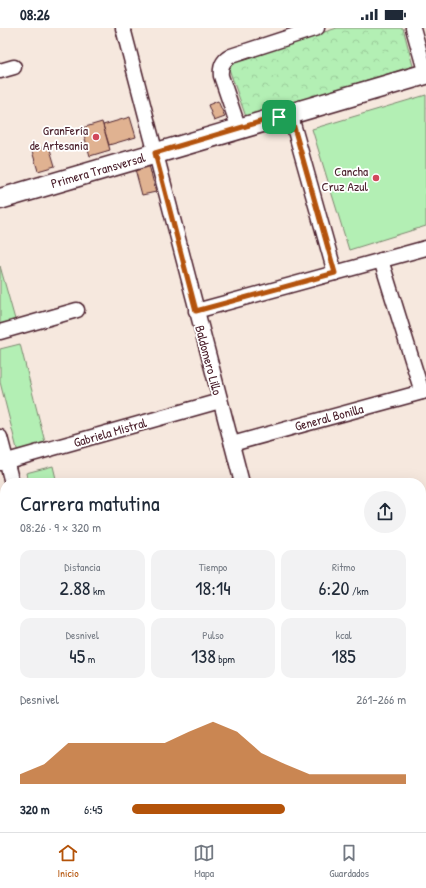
<!DOCTYPE html>
<html lang="es">
<meta charset="utf-8">
<style>
:root{--surface:#fff;--page:#f2f2f3;--text:#1f2937;--muted:#747a83;--line:#e0e1e3;--accent:#b45309}
body{margin:0;font-family:"Patrick Hand",sans-serif;background:var(--page);color:var(--text);height:100vh;display:flex;flex-direction:column;font-size:15px;white-space:nowrap}
*{box-sizing:border-box;margin:0}
p{font-size:13px;color:var(--muted)}
.icon{flex:none;width:22px;height:22px;fill:none;stroke:currentColor;stroke-width:2;stroke-linecap:round;stroke-linejoin:round}
.map{position:relative;flex:1;overflow:hidden}
.sheet{position:absolute;left:0px;top:450px;width:426px;height:354px;display:flex;flex-direction:column;background:var(--surface);border-radius:16px 16px 0 0;box-shadow:0 4px 16px #0002}
.sheet>*{flex:none}
.pin{position:absolute;display:grid;place-items:center;width:34px;height:34px;color:#fff;margin:-17px;border-radius:8px;box-shadow:0 2px 6px #0006}
.round{display:grid;place-items:center;flex:none;width:42px;height:42px;border-radius:21px;background:var(--page)}
.head{display:flex;align-items:center;justify-content:space-between;height:68px;padding:0 20px}
h1{font-size:22px;font-weight:600;line-height:30px}
.metrics{display:grid;grid-template-columns:repeat(3,1fr);gap:6px;height:68px;padding:4px 20px}
.metrics div{display:grid;align-content:center;border-radius:10px;background:var(--page);text-align:center}
.metrics b{font-size:20px;font-weight:600}
.metrics small{font-size:11px;font-weight:400}
.metrics p{font-size:11px}
.chart{height:112px;padding:8px 20px}
.chart p{display:flex;justify-content:space-between}
.chart svg{width:100%;height:72px;margin-top:4px;fill:var(--accent);opacity:.7}
ul{padding:0 20px;list-style:none;font-size:13px}
li{display:grid;grid-template-columns:64px 48px 1fr;align-items:center;height:30px}
li i{height:10px;border-radius:5px;background:var(--accent)}
.status{display:flex;justify-content:space-between;align-items:center;height:28px;padding:0 20px;background:var(--surface);direction:ltr}
.status svg{height:11px;fill:currentColor}
.tabs{display:flex;justify-content:space-around;align-items:center;height:56px;border-top:1px solid var(--line);background:var(--surface);font-size:11px;color:var(--muted)}
.tabs a{display:grid;justify-items:center;gap:2px}
.tabs .current{color:var(--accent)}
.map>svg:first-child{display:block}
.built{fill:#efd8c7}
.grass{fill:#b3efb4;stroke:#7e8770}
.forest{fill:url(#forest-crowns);stroke:#7e8770}
.building{fill:#e0b291;stroke:#4a1f2b}
.lines{fill:none;stroke-linecap:round;stroke-linejoin:round}
.minor-casing{stroke:#4a1f2b;stroke-width:17}
.tertiary-casing{stroke:#4a1f2b;stroke-width:21}
.secondary-casing{stroke:#4a1f2b;stroke-width:23}
.minor{stroke:#fff;stroke-width:14}
.tertiary{stroke:#fff;stroke-width:18}
.secondary{stroke:#fff;stroke-width:20}
.route-casing{stroke:#fff;stroke-width:8}
.route{stroke:#b45309;stroke-width:5}
.poi-dot{fill:#d1495b;stroke:#fff;stroke-width:1.5}
.labels{text-anchor:middle;dominant-baseline:central;stroke-width:3.5;stroke-linejoin:round;paint-order:stroke}
.poi-label{font-size:13px;fill:#4a1f2b;stroke:#fff;text-anchor:end}
.street-label{font-size:13px;fill:#4a1f2b;stroke:#fff}
</style>
<div class="status"><b>08:26</b><svg viewBox="0 0 49 12"><path d="M0 12V9h3v3zM5 12V6h3v6zM10 12V3h3v9zM15 12V0h3v12zM26 1h20v11H26zM47 4h2v5h-2z"/></svg></div>
<div class="map">
<svg width="426" height="804" viewBox="0 0 426 804">
<defs>
<pattern id="forest-crowns" width="20" height="18" patternUnits="userSpaceOnUse"><rect width="20" height="18" fill="#b3efb4"/><path d="M2 6a3 3 0 1 1 6 0M12 15a3 3 0 1 1 6 0" fill="none" stroke="#9bcc9b"/></pattern>
</defs>
<rect width="100%" height="100%" fill="#f6e8de"/>
<filter id="ink" filterUnits="userSpaceOnUse"><feTurbulence type="fractalNoise" baseFrequency=".025" numOctaves="2"/><feDisplacementMap in="SourceGraphic" scale="8" xChannelSelector="R" yChannelSelector="G"/><feConvolveMatrix kernelMatrix="1 2 1 2 8 2 1 2 1" color-interpolation-filters="sRGB"/></filter>
<g filter="url(#ink)">
<polygon class="built" points="5,686 5,777 0,779 0,696"/>
<g class="grass">
<polygon points="426,67 426,198 349,222 312,101"/>
<polygon points="0,238 16,295 0,299"/>
<polygon points="20,316 46,418 18,425 0,354 0,321"/>
<polygon points="53,438 57,455 28,455 26,445"/>
</g>
<g class="forest">
<polygon points="337,0 403,0 413,38 246,89 229,41 234,33"/>
<polygon points="5,568 5,634 0,645 0,569"/>
</g>
<g class="building">
<polygon points="218,73 225,89 214,93 208,77"/>
<polygon points="130,89 136,109 109,117 103,97"/>
<polygon points="102,94 110,122 90,128 82,100"/>
<polygon points="49,118 55,138 38,143 32,123"/>
<polygon points="149,137 156,164 142,167 135,141"/>
<polygon points="5,713 5,726 2,714"/>
<polygon points="5,754 5,770 4,770 0,755"/>
<polygon points="421,758 426,774 426,784 421,785"/>
<polygon points="289,799 296,799 297,803 303,802 303,804 285,804 285,802 290,801"/>
<polygon points="335,799 367,799 367,803 335,804"/>
<polygon points="426,800 426,804 411,804"/>
</g>
<g class="lines">
<defs>
<g id="minor">
<polyline points="123,0 242,455"/>
<polyline points="413,0 426,46"/>
<polyline points="0,43 14,39"/>
<polyline points="290,85 335,245"/>
<path d="M239 101 221 48C220 39 223 32 231 28L317 0"/>
<polyline points="381,232 422,364"/>
<polyline points="196,283 426,220"/>
<polyline points="0,304 77,282"/>
<polyline points="0,409 12,455"/>
<polyline points="232,416 426,363"/>
<polyline points="0,435 220,373"/>
<polyline points="421,513 426,511"/>
<polyline points="0,565 5,563"/>
<polyline points="421,658 426,656"/>
<polyline points="0,661 5,651"/>
<polyline points="421,792 426,791"/>
<polyline points="84,799 86,804"/>
<polyline points="201,799 202,804"/>
<polyline points="318,799 318,804"/>
<polyline points="386,803 399,799"/>
</g>
<g id="tertiary">
<polyline points="421,718 426,720"/>
<polyline points="0,786 5,784"/>
</g>
<polyline id="secondary" points="0,171 426,46"/>
</defs>
<use href="#minor" class="minor-casing"/>
<use href="#tertiary" class="tertiary-casing"/>
<use href="#secondary" class="secondary-casing"/>
<use href="#minor" class="minor"/>
<use href="#tertiary" class="tertiary"/>
<use href="#secondary" class="secondary"/>
</g>
</g>
<g class="lines" filter="url(#ink)">
<defs>
<polygon id="route" points="290,85 335,245 196,283 155,125"/>
</defs>
<use href="#route" class="route-casing"/>
<use href="#route" class="route"/>
</g>
<g class="poi-dot">
<circle cx="96" cy="109" r="4"/>
<circle cx="376" cy="150" r="4"/>
</g>
<g class="labels">
<g class="poi-label">
<text x="88" y="102">GranFería<tspan x="88" dy="15">de Artesania</tspan></text>
<text x="368" y="143">Cancha<tspan x="368" dy="15">Cruz Azul</tspan></text>
</g>
<g class="street-label">
<text transform="translate(98 142) rotate(-16)">Primera Transversal</text>
<text transform="translate(209 332) rotate(75)">Baldomero Lillo</text>
<text transform="translate(329 389) rotate(-15)">General Bonilla</text>
<text transform="translate(110 404) rotate(-16)">Gabriela Mistral</text>
</g>
</g>
</svg>
<div class="pin" style="left:279px;top:89px;background:#1e9e55"><svg class="icon" aria-label="arrive" viewBox="0 0 24 24"><path d="M6 21V4h12l-3 4 3 4H6"/></svg></div>
<section class="sheet">
<div class="head"><div><h1>Carrera matutina</h1><p>08:26 · 9 × 320 m</p></div><a class="round"><svg class="icon" aria-label="share" viewBox="0 0 24 24"><path d="M12 15V3M7 8l5-5 5 5M5 13v7h14v-7"/></svg></a></div>
<div class="metrics">
<div><p>Distancia</p><b>2.88<small> km</small></b></div>
<div><p>Tiempo</p><b>18:14</b></div>
<div><p>Ritmo</p><b>6:20<small> /km</small></b></div>
</div>
<div class="metrics">
<div><p>Desnivel</p><b>45<small> m</small></b></div>
<div><p>Pulso</p><b>138<small> bpm</small></b></div>
<div><p>kcal</p><b>185</b></div>
</div>
<div class="chart"><p><span>Desnivel</span>261–266 m</p>
<svg viewBox="0 0 160 44" preserveAspectRatio="none"><path d="M0 44V38L10 32L20 19L30 19L40 19L50 19L60 19L70 12L80 6L90 12L100 25L110 32L120 38L130 38L140 38L150 38L160 38V44z"/></svg>
</div>
<ul>
<li><b>320 m</b>6:45<i style="width:56%"></i></li>
</ul>
</section>
</div>
<nav class="tabs">
<a class="current"><svg class="icon" aria-label="home" viewBox="0 0 24 24"><path d="M3 11l9-7 9 7M6 9v11h12V9"/></svg>Inicio</a>
<a><svg class="icon" aria-label="map" viewBox="0 0 24 24"><path d="M3 6l6-2 6 2 6-2v14l-6 2-6-2-6 2zM9 4v14M15 6v14"/></svg>Mapa</a>
<a><svg class="icon" aria-label="saved" viewBox="0 0 24 24"><path d="M7 4h10v16l-5-4-5 4z"/></svg>Guardados</a>
</nav>
